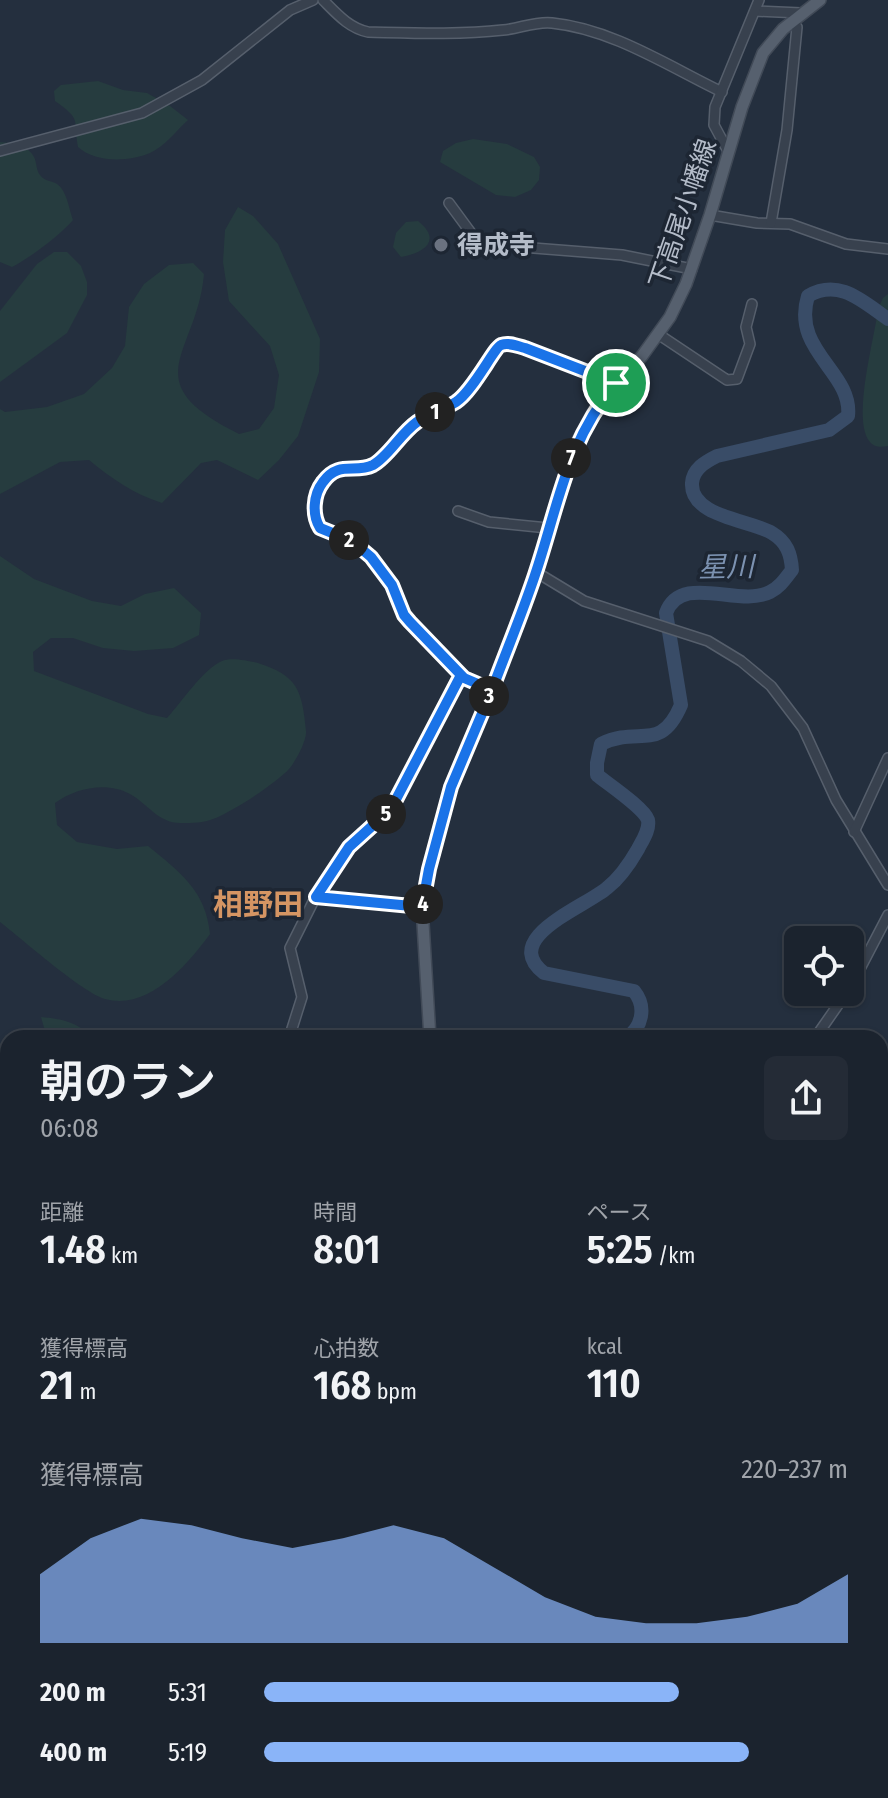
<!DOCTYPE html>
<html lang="ja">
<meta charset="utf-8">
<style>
:root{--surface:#1b232e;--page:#242b36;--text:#f1f3f6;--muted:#a0a4aa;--line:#39404a;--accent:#8ab4f8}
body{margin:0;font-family:"Fira Sans Condensed","Noto Sans JP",sans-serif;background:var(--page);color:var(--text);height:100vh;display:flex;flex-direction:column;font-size:30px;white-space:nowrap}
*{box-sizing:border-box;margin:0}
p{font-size:26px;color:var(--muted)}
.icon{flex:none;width:44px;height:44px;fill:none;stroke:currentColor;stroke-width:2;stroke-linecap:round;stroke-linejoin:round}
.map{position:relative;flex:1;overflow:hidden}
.details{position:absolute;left:0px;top:1030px;width:888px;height:768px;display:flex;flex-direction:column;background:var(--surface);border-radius:24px 24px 0 0;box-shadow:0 2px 6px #0004,0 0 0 2px var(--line)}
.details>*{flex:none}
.buttons{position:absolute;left:784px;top:926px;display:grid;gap:16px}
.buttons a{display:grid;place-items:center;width:80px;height:80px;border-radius:12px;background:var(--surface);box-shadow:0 2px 6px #0004,0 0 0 2px var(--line);font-size:40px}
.pin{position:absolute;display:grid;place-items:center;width:68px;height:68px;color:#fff;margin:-34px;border:4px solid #fff;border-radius:50%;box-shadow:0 2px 8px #0007}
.km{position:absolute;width:40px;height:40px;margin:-20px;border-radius:50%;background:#222;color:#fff;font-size:22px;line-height:40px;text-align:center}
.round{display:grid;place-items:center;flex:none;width:84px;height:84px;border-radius:12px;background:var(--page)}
.head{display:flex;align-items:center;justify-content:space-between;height:136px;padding:0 40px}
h1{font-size:44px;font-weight:600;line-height:60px}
.figures{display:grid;grid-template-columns:repeat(3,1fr);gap:12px;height:136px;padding:8px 40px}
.figures div{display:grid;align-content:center}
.figures b{font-size:40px;font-weight:600}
.figures small{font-size:22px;font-weight:400}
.figures p{font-size:22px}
.chart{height:224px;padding:16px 40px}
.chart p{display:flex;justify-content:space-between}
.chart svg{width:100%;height:144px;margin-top:8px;fill:var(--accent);opacity:.7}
ul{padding:0 40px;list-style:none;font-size:26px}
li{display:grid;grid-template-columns:128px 96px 1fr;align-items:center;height:60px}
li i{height:20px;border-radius:10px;background:var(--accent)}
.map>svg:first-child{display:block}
.green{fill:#263c3f}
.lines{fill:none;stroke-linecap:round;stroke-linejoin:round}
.river{stroke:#394c67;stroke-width:14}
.minor-casing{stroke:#565f6c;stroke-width:12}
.major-casing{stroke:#414a57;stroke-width:14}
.minor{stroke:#38414e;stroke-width:9}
.major{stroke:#56606e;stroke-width:11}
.route-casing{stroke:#fff;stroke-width:16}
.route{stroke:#1a73e8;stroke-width:10}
.worship-dot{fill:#6b7280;stroke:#1d2633;stroke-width:3}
.labels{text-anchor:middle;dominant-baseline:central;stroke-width:7;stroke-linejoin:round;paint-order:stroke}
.street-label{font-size:26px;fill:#b4bcc9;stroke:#1d2633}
.poi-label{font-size:26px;font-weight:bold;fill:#b4bcc9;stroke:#1d2633;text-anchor:start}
.water-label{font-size:28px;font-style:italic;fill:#7c92b1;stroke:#1d2633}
.quarter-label{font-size:30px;font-weight:bold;fill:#d59563;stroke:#1d2633}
</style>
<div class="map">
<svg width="888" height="1798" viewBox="0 0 888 1798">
<rect width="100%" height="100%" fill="#242f3e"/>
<g class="green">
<path d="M98 81 123 90 147 93 170 106 188 120C176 131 165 146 150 153 128 162 96 163 78 147 73 118 82 120 55 101L54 91 61 85Z"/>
<polygon points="473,139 507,144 534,157 540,167 539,180 531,190 515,197 496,195 440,162 443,151 456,143"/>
<path d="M0 142C12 143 28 145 34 157 37 163 36 170 40 175 45 182 51 180 57 184 67 191 69 209 73 220 60 235 30 258 12 267L0 262Z"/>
<path d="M238 207 253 216 278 244 320 339 319 372 298 436 279 460 258 480 217 460 201 463 162 503C134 494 112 479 89 460L60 462 0 494V409L5 412 47 407 84 394 112 368 125 346 129 307 144 284 169 265 193 263 204 274C197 355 132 381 239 434L259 429 274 408 279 375 270 346 229 301 223 262 225 230Z"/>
<path d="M418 221C443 241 423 253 401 257L393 247 396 233 406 222Z"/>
<polygon points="54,252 67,252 81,266 87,282 87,295 67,333 0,382 0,311 37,264"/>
<path d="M888 294V446C882 447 875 448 870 442 851 420 875 337 878 309L883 298Z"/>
<path d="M0 556 34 579 92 601 121 606 145 594 174 588 201 613 199 635 173 648 134 651 103 648 73 638H51L33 652 34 671 148 714 167 718C180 704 204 668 222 661 231 657 249 661 258 663 298 676 302 690 306 731 307 740 296 761 289 769 275 784 232 812 213 819 204 823 192 823 182 823 159 824 148 804 130 794 107 781 75 788 55 803L57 825 77 842 117 849 148 846C180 872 206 891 210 934 188 964 149 1011 105 999 83 993 22 939 0 922Z"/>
<path d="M41 1017C63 1019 77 1022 93 1038H47Z"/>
<polygon points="8,1092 8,1188 0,1186 0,1094"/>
<polygon points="880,1186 888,1194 888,1274 880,1273"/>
<polygon points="888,1329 888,1515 880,1519 880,1332"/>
<polygon points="888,1582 888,1683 880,1679 880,1584"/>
<polygon points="888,1764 888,1798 756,1798 741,1790 880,1790 880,1766"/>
<polygon points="512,1790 656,1790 661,1798 523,1798"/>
</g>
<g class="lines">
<g class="river">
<path d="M626 1038C642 1028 647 1007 634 991L544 973C499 938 585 907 607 888 620 878 630 863 638 849 642 841 650 830 648 820 644 808 608 784 597 775V763L601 744C639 725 660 754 681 705L666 613C681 572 739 608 770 592 780 587 785 579 792 570 791 554 787 542 772 533 751 520 690 517 692 483 693 469 705 462 717 456L829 430 848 416C853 372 791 351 808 296 839 278 862 301 888 319"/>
<polyline points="0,1520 8,1527"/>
<polyline points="331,1790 334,1798"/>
</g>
<defs>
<g id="minor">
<path d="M323 0C337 14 349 28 368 32 413 33 458 35 503 30 519 29 535 21 552 23 612 29 668 66 722 92"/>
<polyline points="755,11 801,13"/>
<polyline points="0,151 142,113 202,80 290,10 313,0"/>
<polyline points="728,151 714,125 715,107 759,0"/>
<polyline points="449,203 474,237 484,244 622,255 692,269"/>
<polyline points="710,215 757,223 790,224 846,244 888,249"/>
<polyline points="771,223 787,130 797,27 791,22"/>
<polyline points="658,334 727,380 737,379 750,344 746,327 752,304"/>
<polyline points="458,511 489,522 548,528"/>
<polyline points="536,572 584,601 708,641 741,661 771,686 803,728 836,800 888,885"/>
<path d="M492 690 464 678 410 622 404 615 392 585 371 557 352 541 320 528C309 510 316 476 339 469 349 466 360 467 370 467L415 423 466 394 488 366 494 350 501 345 513 344 525 348 616 383"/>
<polyline points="854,832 888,758"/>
<polyline points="316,897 422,907"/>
<polyline points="850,988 888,915"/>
<polyline points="289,1038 302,997 290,948 313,902 349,847 391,809 461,675"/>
<polyline points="815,1038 847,992"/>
<polyline points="0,1174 8,1175"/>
<polyline points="0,1279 8,1278"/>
<polyline points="0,1411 8,1412"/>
<polyline points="7,1456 8,1421"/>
<polyline points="0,1604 0,1606"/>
<polyline points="0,1704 8,1708"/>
<polyline points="0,1711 8,1727"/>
<polyline points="190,1790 191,1798"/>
<polyline points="822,1790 851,1798"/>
<polyline points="536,1798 537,1790"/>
</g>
<g id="major">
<polyline points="430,1038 422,907 429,869 451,787 492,690 536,572 576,444 596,407 642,356 670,317 686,284 710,215 742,107 763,53 783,29 820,0"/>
<polyline points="0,1692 8,1695"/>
<polyline points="233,1790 241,1798"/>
</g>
</defs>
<use href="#minor" class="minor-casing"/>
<use href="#major" class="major-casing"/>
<use href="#minor" class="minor"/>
<use href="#major" class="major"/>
</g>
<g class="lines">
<defs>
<path id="route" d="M616 383 525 348C517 346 509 342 501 345 494 348 473 391 456 402 443 410 429 414 417 422 401 433 388 457 373 465 355 474 339 460 323 482 313 495 312 515 320 528L352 541 371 557 392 585 404 615 410 622 464 678 492 690 451 787 429 869 422 907 316 897 349 847 391 809 461 675 464 678 492 690C506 652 522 614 535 575 559 504 566 443 616 383"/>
</defs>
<use href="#route" class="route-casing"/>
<use href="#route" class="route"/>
</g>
<circle class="worship-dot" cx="441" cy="245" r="8"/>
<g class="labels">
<g class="street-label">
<text transform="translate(683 214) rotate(-71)">下高尾小幡線</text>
</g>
<g class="poi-label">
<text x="457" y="245">得成寺</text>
</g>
<g class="water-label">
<text transform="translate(726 567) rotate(-1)">星川</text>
</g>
<g class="quarter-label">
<text x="258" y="905">相野田</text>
</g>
</g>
</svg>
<div class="buttons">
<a><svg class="icon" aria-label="locate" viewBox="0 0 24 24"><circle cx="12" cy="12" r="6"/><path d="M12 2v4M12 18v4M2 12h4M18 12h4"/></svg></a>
</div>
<div class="pin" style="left:616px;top:383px;background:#1e9e55"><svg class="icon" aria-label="arrive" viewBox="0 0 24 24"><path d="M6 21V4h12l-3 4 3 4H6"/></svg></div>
<b class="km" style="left:435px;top:412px">1</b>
<b class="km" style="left:349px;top:540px">2</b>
<b class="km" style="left:489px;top:696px">3</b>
<b class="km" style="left:423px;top:904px">4</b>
<b class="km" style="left:386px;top:814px">5</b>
<b class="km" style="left:571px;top:458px">7</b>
<section class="details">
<div class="head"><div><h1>朝のラン</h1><p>06:08</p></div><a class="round"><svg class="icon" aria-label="share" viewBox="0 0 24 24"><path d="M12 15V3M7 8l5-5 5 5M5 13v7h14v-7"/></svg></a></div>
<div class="figures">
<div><p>距離</p><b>1.48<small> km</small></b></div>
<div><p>時間</p><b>8:01</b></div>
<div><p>ペース</p><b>5:25<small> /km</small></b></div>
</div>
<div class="figures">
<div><p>獲得標高</p><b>21<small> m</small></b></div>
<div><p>心拍数</p><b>168<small> bpm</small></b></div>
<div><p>kcal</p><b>110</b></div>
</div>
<div class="chart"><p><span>獲得標高</span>220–237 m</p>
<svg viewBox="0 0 160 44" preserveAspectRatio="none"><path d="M0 44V23L10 12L20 6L30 8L40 12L50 15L60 12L70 8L80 12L90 21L100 30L110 36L120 38L130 38L140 36L150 32L160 23V44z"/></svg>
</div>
<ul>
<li><b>200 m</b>5:31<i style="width:71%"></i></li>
<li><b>400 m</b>5:19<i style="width:83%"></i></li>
</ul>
</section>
</div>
